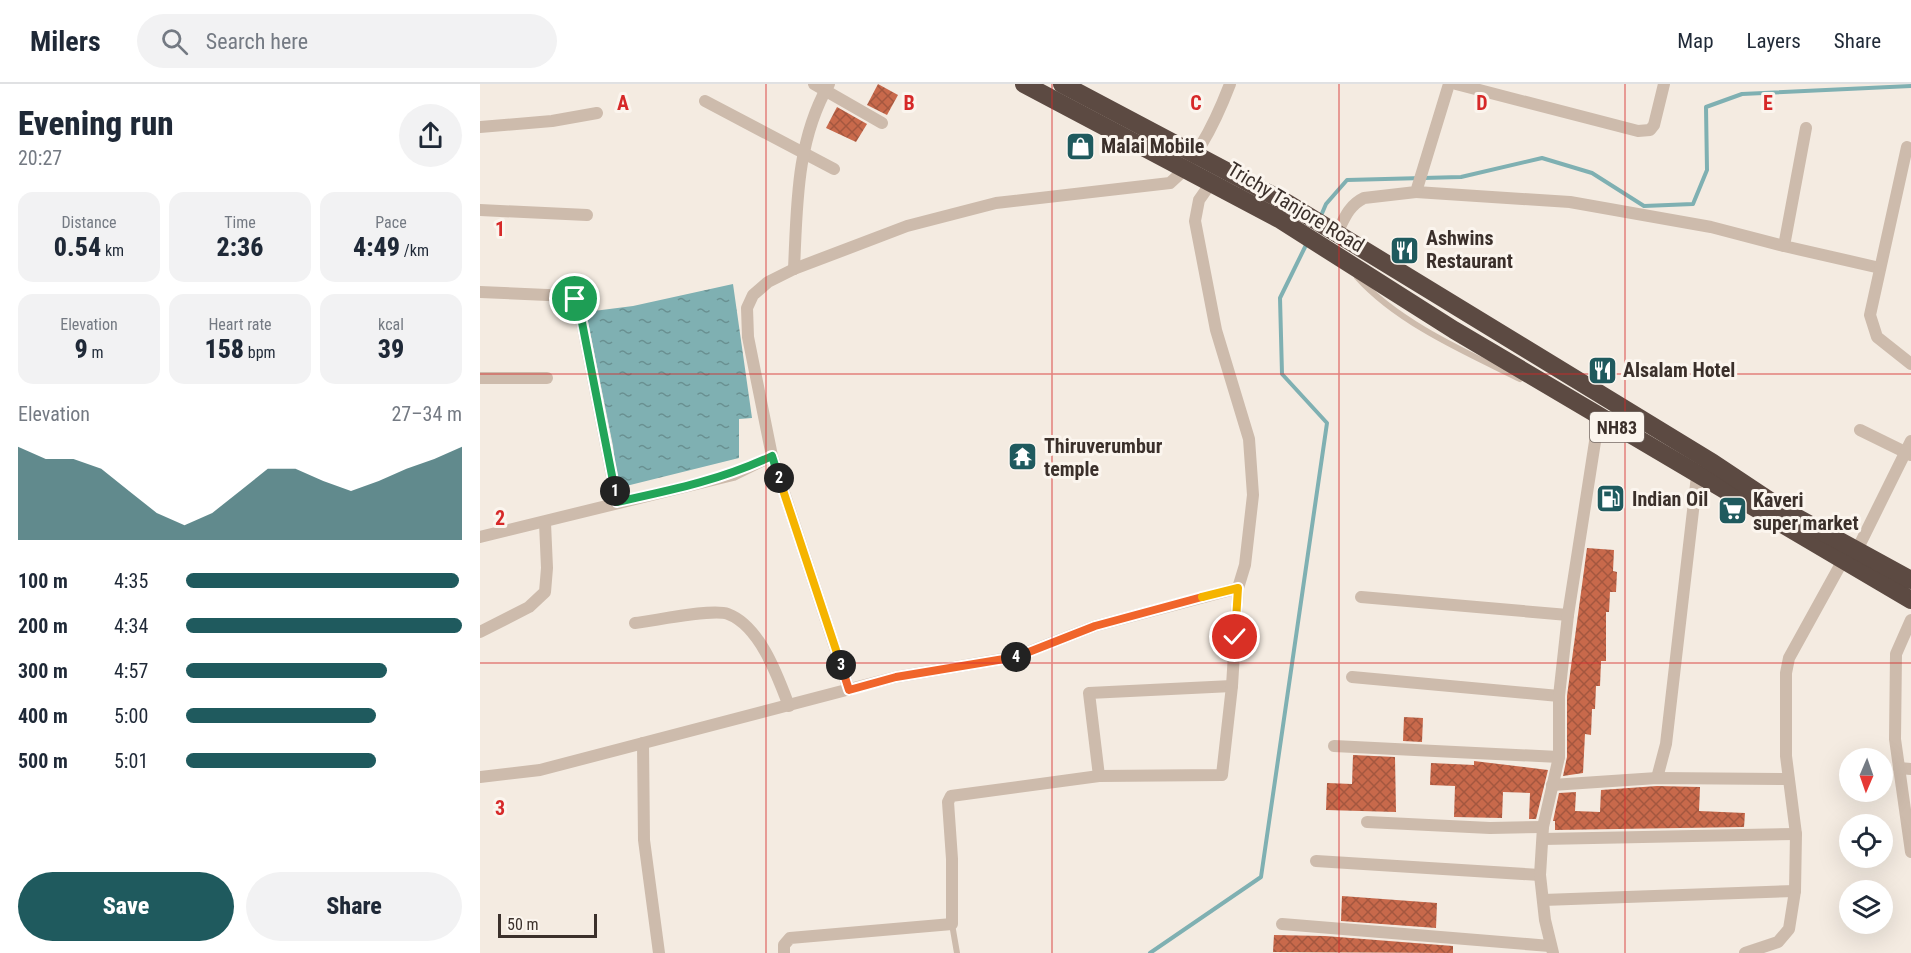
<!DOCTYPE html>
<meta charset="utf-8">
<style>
:root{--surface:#fff;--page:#f2f2f3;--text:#1f2937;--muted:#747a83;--line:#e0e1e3;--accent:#1f5a5e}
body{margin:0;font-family:"Roboto Condensed",sans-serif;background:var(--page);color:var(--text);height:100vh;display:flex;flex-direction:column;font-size:22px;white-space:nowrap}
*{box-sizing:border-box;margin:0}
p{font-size:20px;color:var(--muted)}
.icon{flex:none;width:33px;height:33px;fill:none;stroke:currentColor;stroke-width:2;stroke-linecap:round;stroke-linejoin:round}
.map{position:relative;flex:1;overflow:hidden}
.sheet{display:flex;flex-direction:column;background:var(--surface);width:480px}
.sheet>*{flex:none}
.needle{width:39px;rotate:182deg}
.buttons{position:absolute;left:1359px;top:664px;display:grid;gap:12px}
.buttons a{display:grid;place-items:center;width:54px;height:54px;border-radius:50%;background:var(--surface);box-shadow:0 6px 24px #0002;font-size:30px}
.scale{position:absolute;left:18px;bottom:15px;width:99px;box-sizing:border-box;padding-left:6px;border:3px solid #3b302b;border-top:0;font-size:16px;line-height:21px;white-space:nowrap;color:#3b302b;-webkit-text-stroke:4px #fbf5ee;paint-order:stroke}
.pin{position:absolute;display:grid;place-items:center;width:51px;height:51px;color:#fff;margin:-26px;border:3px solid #fff;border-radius:50%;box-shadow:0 2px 6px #0007}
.km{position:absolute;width:30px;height:30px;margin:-15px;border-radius:50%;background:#222;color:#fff;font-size:16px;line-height:30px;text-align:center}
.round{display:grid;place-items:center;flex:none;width:63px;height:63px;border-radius:32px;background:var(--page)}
.summary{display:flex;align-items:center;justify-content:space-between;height:102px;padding:0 18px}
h1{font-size:33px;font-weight:800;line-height:45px}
.stats{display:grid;grid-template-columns:repeat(3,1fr);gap:9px;height:102px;padding:6px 18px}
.stats div{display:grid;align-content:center;border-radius:15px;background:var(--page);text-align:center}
.stats b{font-size:26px;font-weight:800}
.stats small{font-size:16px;font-weight:400}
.stats p{font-size:16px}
.chart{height:168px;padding:12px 18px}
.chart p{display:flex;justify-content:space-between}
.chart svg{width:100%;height:108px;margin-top:6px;fill:var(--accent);opacity:.7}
.primary-button{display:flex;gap:12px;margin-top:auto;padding:12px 18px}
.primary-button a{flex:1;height:69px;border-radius:36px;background:var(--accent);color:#fff;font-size:24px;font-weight:800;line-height:69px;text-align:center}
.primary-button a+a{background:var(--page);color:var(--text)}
ul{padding:0 18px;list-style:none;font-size:20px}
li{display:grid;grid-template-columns:96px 72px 1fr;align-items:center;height:45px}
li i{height:15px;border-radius:8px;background:var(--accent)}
header{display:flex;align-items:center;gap:36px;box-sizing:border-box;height:84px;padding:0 30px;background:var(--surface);border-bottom:2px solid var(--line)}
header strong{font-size:28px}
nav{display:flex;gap:33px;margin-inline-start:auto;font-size:21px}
.search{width:420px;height:54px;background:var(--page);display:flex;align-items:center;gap:15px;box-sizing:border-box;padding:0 21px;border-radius:33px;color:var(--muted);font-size:22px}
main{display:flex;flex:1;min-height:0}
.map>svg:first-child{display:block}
.water{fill:url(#water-ripples)}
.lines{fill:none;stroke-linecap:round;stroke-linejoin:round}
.stream{stroke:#7fb0b2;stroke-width:4}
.building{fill:url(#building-cross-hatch)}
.lane{stroke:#cdbbac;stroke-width:6}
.street{stroke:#cdbbac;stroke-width:12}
.highway{stroke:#5c4a42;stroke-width:18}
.split-1-casing{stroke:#fff;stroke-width:12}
.split-2-casing{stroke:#fff;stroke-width:12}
.split-3-casing{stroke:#fff;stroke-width:12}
.split-4-casing{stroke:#fff;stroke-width:12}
.split-5-casing{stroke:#fff;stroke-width:12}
.split-6-casing{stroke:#fff;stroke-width:12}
.split-1{stroke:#22a559;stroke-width:8}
.split-2{stroke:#22a559;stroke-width:8}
.split-3{stroke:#f5b400;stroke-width:8}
.split-4{stroke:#f0652b;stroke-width:8}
.split-5{stroke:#f0652b;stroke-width:8}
.split-6{stroke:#f5b400;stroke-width:8}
.grid{fill:none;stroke:#d62828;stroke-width:1.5;stroke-opacity:0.55}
.labels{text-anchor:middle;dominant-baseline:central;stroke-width:6;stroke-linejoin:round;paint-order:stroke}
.shield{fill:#fbf5ee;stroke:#756b66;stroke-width:1.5}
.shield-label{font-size:18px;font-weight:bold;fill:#3b302b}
.poi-label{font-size:20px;font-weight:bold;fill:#3b302b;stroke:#fbf5ee;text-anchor:start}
.street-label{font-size:20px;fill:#3b302b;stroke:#fbf5ee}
.grid-label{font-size:20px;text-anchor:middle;font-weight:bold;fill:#d62828;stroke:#fbf5ee;stroke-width:6;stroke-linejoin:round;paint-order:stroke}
</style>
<header>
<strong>Milers</strong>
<div class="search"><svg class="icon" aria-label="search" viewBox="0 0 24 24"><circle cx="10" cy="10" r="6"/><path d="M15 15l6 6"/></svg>Search here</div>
<nav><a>Map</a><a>Layers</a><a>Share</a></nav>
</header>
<main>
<section class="sheet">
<div class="summary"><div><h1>Evening run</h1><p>20:27</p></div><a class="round"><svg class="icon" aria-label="share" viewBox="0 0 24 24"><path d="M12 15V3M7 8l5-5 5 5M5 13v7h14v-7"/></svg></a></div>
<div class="stats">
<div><p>Distance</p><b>0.54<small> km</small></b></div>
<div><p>Time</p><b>2:36</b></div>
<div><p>Pace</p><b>4:49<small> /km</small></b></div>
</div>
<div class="stats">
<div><p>Elevation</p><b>9<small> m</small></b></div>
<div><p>Heart rate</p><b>158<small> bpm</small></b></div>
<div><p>kcal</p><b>39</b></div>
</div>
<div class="chart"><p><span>Elevation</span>27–34 m</p>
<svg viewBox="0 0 160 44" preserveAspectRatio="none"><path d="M0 44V6L10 11L20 11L30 15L40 24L50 33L60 38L70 33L80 24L90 15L100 15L110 20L120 24L130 20L140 15L150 11L160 6V44z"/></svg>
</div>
<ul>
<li><b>100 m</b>4:35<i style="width:99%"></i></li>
<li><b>200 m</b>4:34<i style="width:100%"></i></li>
<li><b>300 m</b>4:57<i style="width:73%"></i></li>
<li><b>400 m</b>5:00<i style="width:69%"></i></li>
<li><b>500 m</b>5:01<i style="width:69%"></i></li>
</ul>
<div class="primary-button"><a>Save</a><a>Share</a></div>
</section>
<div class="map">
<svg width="1431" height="869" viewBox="0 0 1431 869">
<defs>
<pattern id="water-ripples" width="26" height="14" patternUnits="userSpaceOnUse" patternTransform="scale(1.5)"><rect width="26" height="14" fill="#7fb0b2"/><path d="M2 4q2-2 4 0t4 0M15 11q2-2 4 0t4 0" fill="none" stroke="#699091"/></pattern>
<pattern id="building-cross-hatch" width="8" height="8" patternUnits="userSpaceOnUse" patternTransform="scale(1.5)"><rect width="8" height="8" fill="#c8694b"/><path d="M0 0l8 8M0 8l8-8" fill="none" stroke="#a4573f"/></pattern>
</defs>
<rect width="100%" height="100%" fill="#f4ebe1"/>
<polygon class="water" points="253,200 272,334 259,335 259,374 138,404 133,362 106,228 153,222"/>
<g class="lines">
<g class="stream">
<polyline points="840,134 846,120 867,96 981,93 1062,74 1112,89 1164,122 1213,120 1227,86 1226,23 1262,10 1431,2"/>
<polyline points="670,869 781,793 847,339 802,290 800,214 827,159"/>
</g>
</g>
<g class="building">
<polygon points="398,0 418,11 407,31 387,21"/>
<polygon points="357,23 387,40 376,58 346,44"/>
<polygon points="1107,464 1134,466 1133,487 1137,488 1136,508 1130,508 1129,528 1126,528 1126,577 1121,577 1120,602 1116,602 1115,625 1112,625 1111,651 1105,650 1103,689 1083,692 1087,673 1087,612"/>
<polygon points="924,633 943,634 942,658 923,657"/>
<polygon points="873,671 915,673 916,728 846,726 847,699 872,700"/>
<polygon points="994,677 1068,686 1056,735 1049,735 1050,709 1023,708 1022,734 974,733 975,702 950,701 951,679 994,681"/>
<polygon points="1177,702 1220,703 1219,727 1265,729 1264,743 1075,746 1075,737 1073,737 1079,709 1096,708 1095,727 1120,728 1121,706"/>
<polygon points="862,812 957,819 956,844 861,837"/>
<polygon points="794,851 845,852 973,862 973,869 793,868"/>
</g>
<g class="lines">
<g class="lane">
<path d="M877 193C917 238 985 268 1040 295"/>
<polyline points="472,840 477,869"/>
</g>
<g class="street">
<polyline points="334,0 402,39"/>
<polyline points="976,0 1158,47 1170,46 1174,41 1184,0"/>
<polyline points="225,17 354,85"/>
<polyline points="0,43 72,37 117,29"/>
<polyline points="1326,44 1304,162 1400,184"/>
<polyline points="1427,63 1390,231 1397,253 1431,280"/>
<polyline points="936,108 1090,118 1231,143 1304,162"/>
<polyline points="0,126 107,131"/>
<path d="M857 149C864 135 869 121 884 114L936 108 969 0"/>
<path d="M314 185C317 122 316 57 349 0"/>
<polyline points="0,208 90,212 98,218 137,418"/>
<polyline points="0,294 67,294"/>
<polyline points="1380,346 1431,371"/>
<polyline points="0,453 253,391 292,372"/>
<polyline points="1377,466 1431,357"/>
<polyline points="881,513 1088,531"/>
<polyline points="1431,536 1416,570 1415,655 1431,768"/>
<path d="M155 539C174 537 232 524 248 530 280 542 298 593 309 622"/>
<polyline points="0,548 49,523 65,508 67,484 65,439"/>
<polyline points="872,593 1079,612"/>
<path d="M369 606 292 372 268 253 267 224 273 211 288 198 314 185 427 142 516 119 690 99C718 76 737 34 750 0"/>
<polyline points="163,659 164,756 179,869"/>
<polyline points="854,662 1079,673"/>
<polyline points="1419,684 1431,685"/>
<polyline points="619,692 609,609 752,602"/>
<polyline points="0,693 60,686 416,593 535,573 615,542 758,504 765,481 773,411 769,355 736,246 715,137 719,116 731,99"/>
<polyline points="1177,694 1186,660 1217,392"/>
<polyline points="1072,701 1177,694 1308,695"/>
<polyline points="887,738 1010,744 1063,743"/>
<polyline points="1063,755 1316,750"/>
<polyline points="836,777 1060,791"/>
<polyline points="1063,816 1315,807"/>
<polyline points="802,840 1070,862"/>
<polyline points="304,869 304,861 310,854 472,840 472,775 468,718 471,712 619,692 742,691 752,602 758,504"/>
<polyline points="1073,869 1065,836 1060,791 1063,743 1079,673 1079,612 1088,531 1119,332"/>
<polyline points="1265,869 1298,858 1309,845 1315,807 1316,750 1306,672 1306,589 1309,574 1362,478"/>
</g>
<g class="highway">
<polyline points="544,0 799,135 974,246 1431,516"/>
<polyline points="582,0 807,119 1233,379 1305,427 1431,496"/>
</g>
</g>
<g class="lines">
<defs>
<polyline id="split-1" points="95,215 98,218 135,407"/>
<path id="split-2" d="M135 407 137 418C192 406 241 396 292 372L299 394"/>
<polyline id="split-3" points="299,394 361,581"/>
<polyline id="split-4" points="361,581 369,606 416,593 536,573"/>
<polyline id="split-5" points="536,573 615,542 722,513"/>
<polyline id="split-6" points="722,513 758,504 755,553"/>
</defs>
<use href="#split-1" class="split-1-casing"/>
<use href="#split-2" class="split-2-casing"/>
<use href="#split-3" class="split-3-casing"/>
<use href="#split-4" class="split-4-casing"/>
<use href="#split-5" class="split-5-casing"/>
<use href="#split-6" class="split-6-casing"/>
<use href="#split-1" class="split-1"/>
<use href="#split-2" class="split-2"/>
<use href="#split-3" class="split-3"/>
<use href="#split-4" class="split-4"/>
<use href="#split-5" class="split-5"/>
<use href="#split-6" class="split-6"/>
</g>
<path class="grid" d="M286 0V869M572 0V869M859 0V869M1145 0V869M0 290H1431M0 579H1431"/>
<defs>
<symbol id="shop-square" viewBox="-11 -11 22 22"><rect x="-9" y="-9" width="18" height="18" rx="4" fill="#1f5a5e" stroke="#fbf5ee"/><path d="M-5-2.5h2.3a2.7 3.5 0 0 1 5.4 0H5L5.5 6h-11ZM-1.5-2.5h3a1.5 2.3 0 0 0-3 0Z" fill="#fff"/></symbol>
<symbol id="restaurant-square" viewBox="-11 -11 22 22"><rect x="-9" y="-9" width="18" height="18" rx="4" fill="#1f5a5e" stroke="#fbf5ee"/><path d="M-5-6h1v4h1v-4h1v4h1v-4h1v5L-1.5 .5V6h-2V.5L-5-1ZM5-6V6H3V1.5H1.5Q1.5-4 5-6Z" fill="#fff"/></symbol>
<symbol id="temple-square" viewBox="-11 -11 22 22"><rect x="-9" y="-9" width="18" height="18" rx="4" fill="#1f5a5e" stroke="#fbf5ee"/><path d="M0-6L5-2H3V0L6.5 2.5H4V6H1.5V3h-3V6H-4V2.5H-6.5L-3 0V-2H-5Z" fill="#fff"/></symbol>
<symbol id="fuel-square" viewBox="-11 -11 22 22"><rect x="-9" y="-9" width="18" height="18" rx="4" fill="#1f5a5e" stroke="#fbf5ee"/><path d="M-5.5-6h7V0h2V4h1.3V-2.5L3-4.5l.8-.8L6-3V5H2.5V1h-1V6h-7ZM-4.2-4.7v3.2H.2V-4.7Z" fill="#fff"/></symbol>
<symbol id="supermarket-square" viewBox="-11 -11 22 22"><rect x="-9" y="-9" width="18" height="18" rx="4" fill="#1f5a5e" stroke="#fbf5ee"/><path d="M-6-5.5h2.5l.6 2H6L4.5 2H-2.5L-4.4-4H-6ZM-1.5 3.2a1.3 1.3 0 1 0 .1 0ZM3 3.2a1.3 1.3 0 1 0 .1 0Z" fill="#fff"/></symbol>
</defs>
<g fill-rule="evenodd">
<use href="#shop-square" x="584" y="46" width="33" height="33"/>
<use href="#restaurant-square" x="908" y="150" width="33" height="33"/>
<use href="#restaurant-square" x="1106" y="270" width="33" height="33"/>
<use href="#temple-square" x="526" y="356" width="33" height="33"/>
<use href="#fuel-square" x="1114" y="398" width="33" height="33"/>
<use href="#supermarket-square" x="1236" y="410" width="33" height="33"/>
</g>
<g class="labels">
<rect class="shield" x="1110" y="328" width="54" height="30" rx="4.5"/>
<g class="shield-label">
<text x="1137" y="343">NH83</text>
</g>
<g class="poi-label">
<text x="621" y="62">Malai Mobile</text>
<text x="946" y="154">Ashwins<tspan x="946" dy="23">Restaurant</tspan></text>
<text x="1143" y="286">Alsalam Hotel</text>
<text x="564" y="362">Thiruverumbur<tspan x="564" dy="23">temple</tspan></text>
<text x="1152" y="415">Indian Oil</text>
<text x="1273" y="416">Kaveri<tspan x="1273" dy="23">super market</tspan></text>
</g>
<g class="street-label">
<text transform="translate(816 123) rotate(31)">Trichy Tanjore Road</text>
</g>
</g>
<g class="grid-label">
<text x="143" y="26">A</text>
<text x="429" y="26">B</text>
<text x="716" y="26">C</text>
<text x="1002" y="26">D</text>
<text x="1288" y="26">E</text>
<text x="20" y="152">1</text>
<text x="20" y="441">2</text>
<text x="20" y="731">3</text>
</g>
</svg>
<div class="buttons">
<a><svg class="needle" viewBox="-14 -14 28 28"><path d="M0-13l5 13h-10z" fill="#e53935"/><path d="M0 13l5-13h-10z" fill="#747a83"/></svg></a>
<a><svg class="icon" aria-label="locate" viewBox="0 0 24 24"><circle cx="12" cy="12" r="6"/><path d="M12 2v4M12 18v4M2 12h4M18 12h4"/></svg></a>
<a><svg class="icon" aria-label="layers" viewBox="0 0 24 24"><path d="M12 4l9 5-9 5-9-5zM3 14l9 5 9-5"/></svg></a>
</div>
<div class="scale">50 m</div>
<div class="pin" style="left:95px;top:215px;background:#1e9e55"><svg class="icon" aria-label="arrive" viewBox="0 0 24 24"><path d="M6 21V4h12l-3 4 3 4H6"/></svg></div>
<div class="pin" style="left:755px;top:553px;background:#d93025"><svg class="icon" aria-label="check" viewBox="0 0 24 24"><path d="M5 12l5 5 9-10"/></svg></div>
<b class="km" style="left:135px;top:407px">1</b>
<b class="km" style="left:299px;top:394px">2</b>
<b class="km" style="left:361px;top:581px">3</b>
<b class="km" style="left:536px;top:573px">4</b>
</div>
</main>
